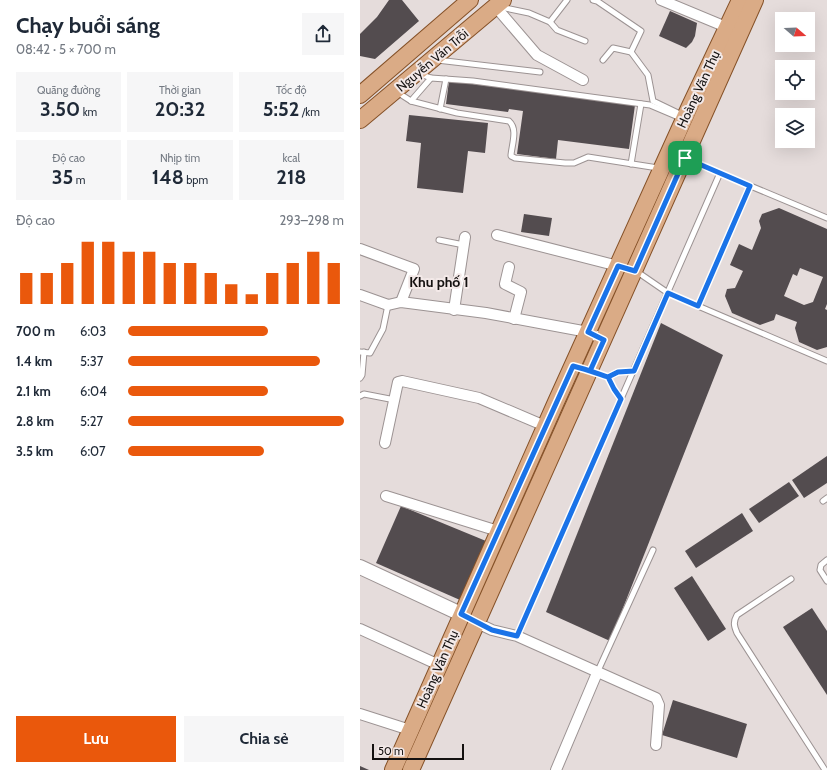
<!DOCTYPE html>
<html lang="vi">
<meta charset="utf-8">
<style>
:root{--surface:#fff;--page:#f6f6f7;--text:#1f2937;--muted:#747a83;--accent:#ea580c}
body{margin:0;font-family:Cabin,sans-serif;background:var(--page);color:var(--text);height:100vh;display:flex;flex-direction:column;font-size:15px;white-space:nowrap}
*{box-sizing:border-box;margin:0}
p{font-size:13px;color:var(--muted)}
.icon{flex:none;width:22px;height:22px;fill:none;stroke:currentColor;stroke-width:2;stroke-linecap:round;stroke-linejoin:round}
.map{position:relative;flex:1;overflow:hidden}
.panel{display:flex;flex-direction:column;background:var(--surface);width:360px}
.panel>*{flex:none}
.needle{width:26px;rotate:109deg}
.tools{position:absolute;left:415px;top:12px;display:grid;gap:8px}
.tools a{display:grid;place-items:center;width:40px;height:40px;border-radius:0px;background:var(--surface);box-shadow:0 4px 16px #0002;font-size:20px}
.scale{position:absolute;left:12px;bottom:10px;width:92px;box-sizing:border-box;padding-left:4px;border:2px solid #141110;border-top:0;font-size:11px;line-height:14px;white-space:nowrap;color:#141110;-webkit-text-stroke:3px #f3e9e8;paint-order:stroke}
.pin{position:absolute;display:grid;place-items:center;width:34px;height:34px;color:#fff;margin:-17px;border-radius:8px;box-shadow:0 2px 6px #0006}
.round{display:grid;place-items:center;flex:none;width:42px;height:42px;border-radius:0px;background:var(--page)}
.headline{display:flex;align-items:center;justify-content:space-between;height:68px;padding:0 16px}
h1{font-size:22px;font-weight:700;line-height:30px}
.metrics{display:grid;grid-template-columns:repeat(3,1fr);gap:6px;height:68px;padding:4px 16px}
.metrics div{display:grid;align-content:center;border-radius:0px;background:var(--page);text-align:center}
.metrics b{font-size:20px;font-weight:700}
.metrics small{font-size:11px;font-weight:400}
.metrics p{font-size:11px}
.chart{height:112px;padding:8px 16px}
.chart p{display:flex;justify-content:space-between}
.chart svg{width:100%;height:72px;margin-top:4px;stroke:var(--accent);stroke-width:6}
.cta{display:flex;gap:8px;margin-top:auto;padding:8px 16px}
.cta a{flex:1;height:46px;border-radius:0px;background:var(--accent);color:#fff;font-size:16px;font-weight:700;line-height:46px;text-align:center}
.cta a+a{background:var(--page);color:var(--text)}
ul{padding:0 16px;list-style:none;font-size:13px}
li{display:grid;grid-template-columns:64px 48px 1fr;align-items:center;height:30px}
li i{height:10px;border-radius:5px;background:var(--accent)}
main{display:flex;flex:1;min-height:0}
.map>svg:first-child{display:block}
.building{fill:#534c4f;fill-rule:evenodd}
.lines{fill:none;stroke-linecap:round;stroke-linejoin:round}
.lane-casing{stroke:#9c9393;stroke-width:7}
.street-casing{stroke:#9c9393;stroke-width:12}
.secondary-casing{stroke:#9c9393;stroke-width:16}
.primary-casing{stroke:#855128;stroke-width:18}
.lane{stroke:#fff;stroke-width:5}
.street{stroke:#fff;stroke-width:10}
.secondary{stroke:#fff;stroke-width:14}
.primary{stroke:#daab86;stroke-width:16}
.route-casing{stroke:#fff;stroke-width:8}
.route{stroke:#1a73e8;stroke-width:5}
.labels{text-anchor:middle;dominant-baseline:central;stroke-width:4;stroke-linejoin:round;paint-order:stroke}
.street-label{font-size:13px;fill:#141110;stroke:#f3e9e8}
.neighbourhood-label{font-size:14px;font-weight:bold;fill:#141110;stroke:#f3e9e8}
</style>
<main>
<section class="panel">
<div class="headline"><div><h1>Chạy buổi sáng</h1><p>08:42 · 5 × 700 m</p></div><a class="round"><svg class="icon" aria-label="share" viewBox="0 0 24 24"><path d="M12 15V3M7 8l5-5 5 5M5 13v7h14v-7"/></svg></a></div>
<div class="metrics">
<div><p>Quãng đường</p><b>3.50<small> km</small></b></div>
<div><p>Thời gian</p><b>20:32</b></div>
<div><p>Tốc độ</p><b>5:52<small> /km</small></b></div>
</div>
<div class="metrics">
<div><p>Độ cao</p><b>35<small> m</small></b></div>
<div><p>Nhịp tim</p><b>148<small> bpm</small></b></div>
<div><p>kcal</p><b>218</b></div>
</div>
<div class="chart"><p><span>Độ cao</span>293–298 m</p>
<svg viewBox="0 0 160 44" preserveAspectRatio="none"><path d="M5 44V25M15 44V25M25 44V19M35 44V6M45 44V6M55 44V12M65 44V12M75 44V19M85 44V19M95 44V25M105 44V32M115 44V38M125 44V25M135 44V19M145 44V12M155 44V19"/></svg>
</div>
<ul>
<li><b>700 m</b>6:03<i style="width:65%"></i></li>
<li><b>1.4 km</b>5:37<i style="width:89%"></i></li>
<li><b>2.1 km</b>6:04<i style="width:65%"></i></li>
<li><b>2.8 km</b>5:27<i style="width:100%"></i></li>
<li><b>3.5 km</b>6:07<i style="width:63%"></i></li>
</ul>
<div class="cta"><a>Lưu</a><a>Chia sẻ</a></div>
</section>
<div class="map">
<svg width="467" height="770" viewBox="0 0 467 770">
<rect width="100%" height="100%" fill="#e5dcdb"/>
<g class="building">
<polygon points="29,0 42,0 59,21 15,59 0,56 0,34 17,17"/>
<polygon points="310,11 337,23 335,36 332,42 326,48 299,36"/>
<polygon points="89,81 275,105 269,149 198,140 196,159 157,154 163,111 149,109 148,112 86,104"/>
<polygon points="49,115 128,123 125,153 108,151 103,193 57,188 61,143 46,141"/>
<path d="M419 208 467 229V304L465 309 467 310V347L457 350 439 342 435 328 437 322 416 314 414 320 400 325 372 313 365 296 367 289 375 288 383 271 370 265 379 244 392 250 401 228 399 221 402 214ZM440 268 463 277 453 302 444 305 424 296 433 274 437 276Z"/>
<polygon points="164,214 192,218 189,236 161,232"/>
<polygon points="301,323 363,355 250,641 186,612"/>
<polygon points="467,456 467,483 444,498 432,480"/>
<polygon points="429,482 439,496 399,523 389,509"/>
<polygon points="41,506 126,541 100,600 16,563"/>
<polygon points="382,513 393,531 336,568 325,551"/>
<polygon points="332,576 366,629 348,641 314,588"/>
<polygon points="452,608 467,631 467,695 423,627"/>
<polygon points="313,700 387,724 377,758 302,735"/>
<polygon points="0,766 9,770 0,770"/>
</g>
<g class="lines">
<defs>
<g id="lane">
<polyline points="233,0 237,1 281,31 271,52 288,75 293,101 324,116"/>
<polyline points="140,7 169,13 190,22 207,0"/>
<polyline points="190,22 197,30 225,41"/>
<polyline points="77,60 180,72"/>
<polyline points="243,60 253,48 271,52"/>
<polyline points="71,78 113,81 290,105 323,119"/>
<path d="M37 92 51 101 97 113 149 121C158 129 152 144 151 155V156L155 158 205 163H214L228 157 298 168"/>
<polyline points="51,101 71,78 60,74"/>
<polyline points="80,109 86,79"/>
<polyline points="326,159 467,218"/>
<polyline points="271,164 281,104"/>
<polyline points="79,240 104,245"/>
<polyline points="276,271 308,293 338,306 390,186"/>
<polyline points="338,306 467,361"/>
<polyline points="0,352 10,353 23,329 28,305"/>
<polyline points="214,366 248,377 258,372 274,371"/>
<polyline points="248,377 254,389 261,399"/>
<polyline points="0,378 2,375 4,352"/>
<polyline points="0,396 4,394 35,400"/>
<polyline points="463,501 467,498"/>
<polyline points="467,560 461,565 460,570 467,581"/>
<path d="M431 579 377 615C373 622 374 626 377 633L465 770"/>
<polyline points="157,636 360,173"/>
<polyline points="237,673 293,550"/>
</g>
<g id="street">
<polyline points="301,0 371,29"/>
<polyline points="135,6 177,55 223,80"/>
<polyline points="137,235 262,267"/>
<polyline points="0,249 54,269 41,302"/>
<polyline points="149,267 145,284 161,292 154,319"/>
<polyline points="0,295 28,305 41,302 126,313 228,332 244,340"/>
<polyline points="94,310 105,237"/>
<polyline points="25,443 38,382 42,381 119,398 185,426"/>
<polyline points="26,496 138,531"/>
<polyline points="117,623 132,630 157,636 296,698 299,705 296,745"/>
<polyline points="0,629 79,665"/>
<polyline points="0,714 50,730"/>
<polyline points="196,770 237,673"/>
</g>
<polyline id="secondary" points="0,567 101,614"/>
<g id="primary">
<polyline points="0,95 110,0"/>
<polyline points="0,120 143,0"/>
<polyline points="33,770 196,402 329,108 380,0"/>
<polyline points="51,770 395,0"/>
</g>
</defs>
<use href="#lane" class="lane-casing"/>
<use href="#street" class="street-casing"/>
<use href="#secondary" class="secondary-casing"/>
<use href="#primary" class="primary-casing"/>
<use href="#lane" class="lane"/>
<use href="#street" class="street"/>
<use href="#secondary" class="secondary"/>
<use href="#primary" class="primary"/>
</g>
<g class="lines">
<defs>
<path id="route" d="M325 158 275 271 258 266 228 332 244 340 230 371 248 377 254 389 261 399 157 636 132 630 101 614 213 366C225 369 236 373 248 377L258 372 274 371 308 293 338 306 390 186 325 158"/>
</defs>
<use href="#route" class="route-casing"/>
<use href="#route" class="route"/>
</g>
<g class="labels">
<g class="street-label">
<text transform="translate(72 60) rotate(-40)">Nguyễn Văn Trỗi</text>
<text transform="translate(338 89) rotate(-65)">Hoàng Văn Thụ</text>
<text transform="translate(77 669) rotate(-66)">Hoàng Văn Thụ</text>
</g>
<g class="neighbourhood-label">
<text x="79" y="282">Khu phố 1</text>
</g>
</g>
</svg>
<div class="tools">
<a><svg class="needle" viewBox="-14 -14 28 28"><path d="M0-13l5 13h-10z" fill="#e53935"/><path d="M0 13l5-13h-10z" fill="#747a83"/></svg></a>
<a><svg class="icon" aria-label="locate" viewBox="0 0 24 24"><circle cx="12" cy="12" r="6"/><path d="M12 2v4M12 18v4M2 12h4M18 12h4"/></svg></a>
<a><svg class="icon" aria-label="layers" viewBox="0 0 24 24"><path d="M12 4l9 5-9 5-9-5zM3 14l9 5 9-5"/></svg></a>
</div>
<div class="scale">50 m</div>
<div class="pin" style="left:325px;top:158px;background:#1e9e55"><svg class="icon" aria-label="arrive" viewBox="0 0 24 24"><path d="M6 21V4h12l-3 4 3 4H6"/></svg></div>
</div>
</main>
